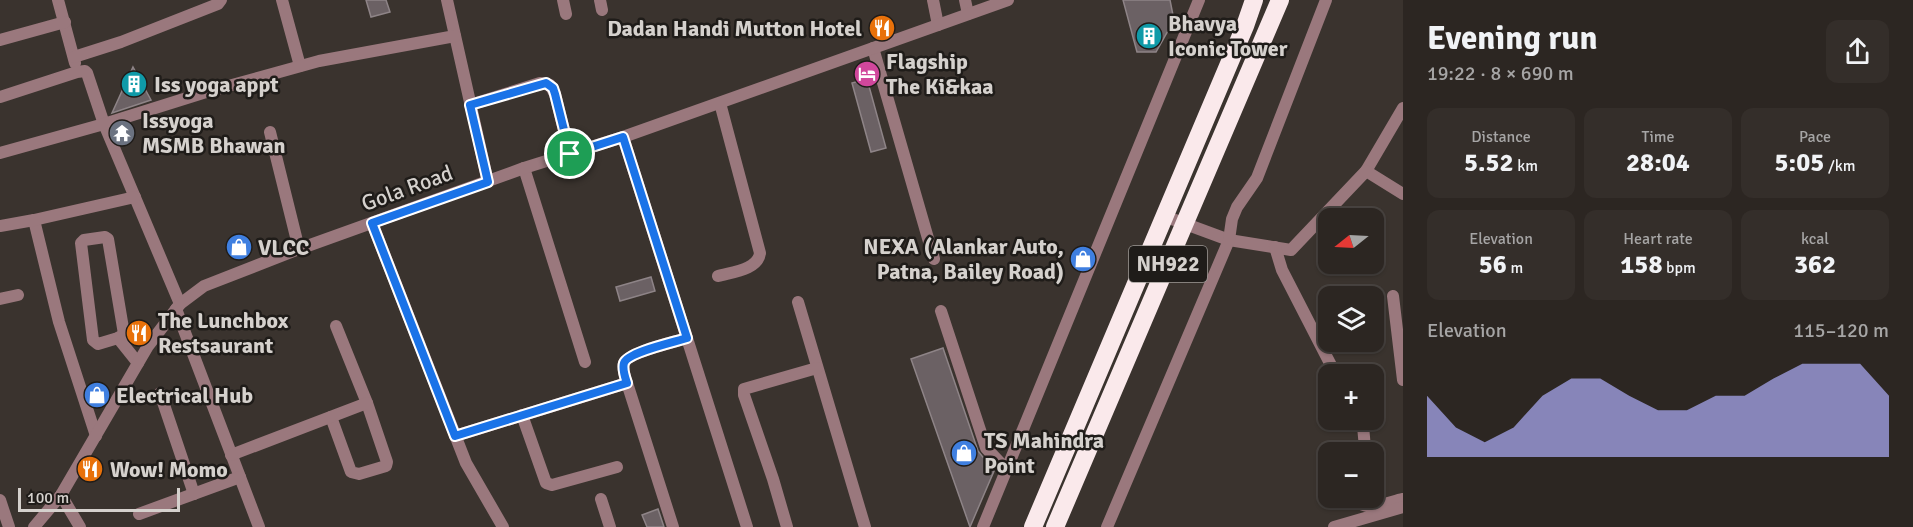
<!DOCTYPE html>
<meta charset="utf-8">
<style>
:root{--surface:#2c2622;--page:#342e2a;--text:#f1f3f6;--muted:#a6a5a5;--line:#484340;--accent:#aeaefa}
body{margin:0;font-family:Signika,sans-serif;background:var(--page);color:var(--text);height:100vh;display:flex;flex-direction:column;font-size:22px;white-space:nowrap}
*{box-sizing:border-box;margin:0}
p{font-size:20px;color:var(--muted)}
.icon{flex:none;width:33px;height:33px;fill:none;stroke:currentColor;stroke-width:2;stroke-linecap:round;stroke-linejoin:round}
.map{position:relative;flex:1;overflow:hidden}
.details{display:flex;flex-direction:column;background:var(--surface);width:510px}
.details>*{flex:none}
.needle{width:39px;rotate:252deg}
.controls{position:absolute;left:1318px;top:208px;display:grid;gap:12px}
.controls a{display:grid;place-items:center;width:66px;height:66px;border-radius:12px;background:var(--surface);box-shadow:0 2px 4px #0004,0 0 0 2px var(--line);font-size:30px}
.scale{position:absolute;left:18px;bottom:15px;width:162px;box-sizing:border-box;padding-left:6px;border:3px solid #d5d1cd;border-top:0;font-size:16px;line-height:21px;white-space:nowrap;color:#d5d1cd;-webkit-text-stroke:4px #1f1c19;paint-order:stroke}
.pin{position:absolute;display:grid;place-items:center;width:51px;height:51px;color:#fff;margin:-26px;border:3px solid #fff;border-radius:50%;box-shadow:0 2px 6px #0007}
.round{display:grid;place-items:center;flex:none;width:63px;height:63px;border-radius:12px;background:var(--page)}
.headline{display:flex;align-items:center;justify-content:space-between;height:102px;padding:0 24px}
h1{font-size:33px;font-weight:800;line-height:45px}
.stats{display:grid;grid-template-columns:repeat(3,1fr);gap:9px;height:102px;padding:6px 24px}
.stats div{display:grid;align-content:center;border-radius:12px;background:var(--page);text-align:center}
.stats b{font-size:26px;font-weight:800}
.stats small{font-size:16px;font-weight:400}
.stats p{font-size:16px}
.chart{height:168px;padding:12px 24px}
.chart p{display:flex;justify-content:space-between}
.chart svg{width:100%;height:108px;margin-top:6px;fill:var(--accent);opacity:.7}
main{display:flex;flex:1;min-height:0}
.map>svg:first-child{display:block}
.building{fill:#6b6164;stroke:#8e8487;stroke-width:1.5}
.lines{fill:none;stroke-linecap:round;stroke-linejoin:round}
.minor{stroke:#9a787d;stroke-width:12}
.highway{stroke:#fae9eb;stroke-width:18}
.route-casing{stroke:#fff;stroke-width:12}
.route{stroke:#1a73e8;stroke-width:8}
.labels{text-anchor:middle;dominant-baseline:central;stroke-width:5;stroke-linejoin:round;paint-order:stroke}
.shield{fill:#1f1c19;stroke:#9e9b97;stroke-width:1.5}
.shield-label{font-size:21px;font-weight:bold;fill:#d5d1cd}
.poi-label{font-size:22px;font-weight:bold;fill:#d5d1cd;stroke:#1f1c19;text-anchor:start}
.street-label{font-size:22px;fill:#d5d1cd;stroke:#1f1c19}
</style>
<main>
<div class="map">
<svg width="1403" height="527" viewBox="0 0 1403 527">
<rect width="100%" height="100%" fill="#3a332e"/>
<g class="building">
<polygon points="366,0 386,0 390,12 371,17"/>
<polygon points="1123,0 1170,0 1174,20 1156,52 1137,52"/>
<polygon points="133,67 151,100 112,113"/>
<polygon points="867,79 886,148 871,152 852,83"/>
<polygon points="651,277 655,291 620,301 616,287"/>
<polygon points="943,348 978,451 994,471 970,527 911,359"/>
<polygon points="658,509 664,527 647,527 642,515"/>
</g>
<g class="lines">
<g class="minor">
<polyline points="58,0 75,63"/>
<polyline points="282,0 300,66"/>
<polyline points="447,0 488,182"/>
<polyline points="563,0 566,14"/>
<polyline points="600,0 602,10"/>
<polyline points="933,0 938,25"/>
<polyline points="965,0 968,14"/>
<polyline points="0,40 65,22"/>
<polyline points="873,48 934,259"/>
<polyline points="74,57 121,42 218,4 221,0"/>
<polyline points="0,97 77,72 85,71 87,73 104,124 180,304"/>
<polyline points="470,105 540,83 550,85 555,94 570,154"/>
<polyline points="270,132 299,249"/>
<polyline points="623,137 747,527"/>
<polyline points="0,153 104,124 203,93 319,61 455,36"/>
<polyline points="524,168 585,362"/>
<polyline points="1366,171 1403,108"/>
<polyline points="1164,216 1229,240 1291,250 1366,171 1403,194"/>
<polyline points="34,220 59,322 96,436"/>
<polyline points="372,223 466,463 503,527"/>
<polyline points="0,226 34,220 135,197"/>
<polygon points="105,237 108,239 124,334 118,338 98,344 93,340 81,243 84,240"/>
<polyline points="1275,247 1282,270 1336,375"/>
<path d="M718 276C732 272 758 270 760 253L720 103"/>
<polyline points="1393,296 1403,380"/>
<polyline points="0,299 18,295"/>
<polyline points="798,302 865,527"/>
<polyline points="176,309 259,527"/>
<polyline points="941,311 986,448 1007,470"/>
<polyline points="118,338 138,363"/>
<polyline points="160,393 194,494"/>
<polyline points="522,415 546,483 552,485 617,467"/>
<polyline points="331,417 351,472 359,474 386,466 387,462 367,403 336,326"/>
<polyline points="1360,420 1363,426 1365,448 1360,453"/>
<polyline points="455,436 627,383"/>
<polyline points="231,455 367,403"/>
<polyline points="61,495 80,527"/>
<path d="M1354 498C1365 514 1388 502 1403 499"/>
<polyline points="601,499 610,527"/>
<polyline points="0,500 9,527"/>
<polyline points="139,514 240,477"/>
<polyline points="34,527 61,495 148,346 180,304 204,286 299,249 524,168 623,137 1008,0"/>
<path d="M673 527 627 383C625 377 622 369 624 363 628 352 675 342 687 338"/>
<polyline points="787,527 773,479 744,395 744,389 817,368"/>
<polyline points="983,527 1199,0"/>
<polyline points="1107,527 1229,240 1232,219 1237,207 1257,178 1326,0"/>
<polyline points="1334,527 1403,507"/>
</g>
<g class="highway">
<polyline points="1033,527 1245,26 1254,0"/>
<polyline points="1055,527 1280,0"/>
</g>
</g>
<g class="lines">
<defs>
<path id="route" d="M546 83 553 88 555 94 570 154 623 137 687 338C675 342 628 352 624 363 622 369 625 377 627 383L455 436 372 223 488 182 470 105Z"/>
</defs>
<use href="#route" class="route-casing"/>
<use href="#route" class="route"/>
</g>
<defs>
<symbol id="restaurant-disc" viewBox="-11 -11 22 22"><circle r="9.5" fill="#e8710a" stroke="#1f1c19"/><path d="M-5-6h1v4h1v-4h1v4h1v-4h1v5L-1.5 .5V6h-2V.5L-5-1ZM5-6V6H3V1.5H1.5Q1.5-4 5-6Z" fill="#fff"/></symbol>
<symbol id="building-disc" viewBox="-11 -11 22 22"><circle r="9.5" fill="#0f9aa8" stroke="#1f1c19"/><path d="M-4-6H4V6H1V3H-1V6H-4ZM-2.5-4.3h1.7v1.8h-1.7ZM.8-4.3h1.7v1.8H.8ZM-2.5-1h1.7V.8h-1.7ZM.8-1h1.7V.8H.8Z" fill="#fff"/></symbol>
<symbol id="hotel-disc" viewBox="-11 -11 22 22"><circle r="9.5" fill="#d1479c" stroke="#1f1c19"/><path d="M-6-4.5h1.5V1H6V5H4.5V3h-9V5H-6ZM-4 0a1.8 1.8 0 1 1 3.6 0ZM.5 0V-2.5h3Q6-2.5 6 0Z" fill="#fff"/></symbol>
<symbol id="temple-disc" viewBox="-11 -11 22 22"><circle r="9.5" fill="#6b7280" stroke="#1f1c19"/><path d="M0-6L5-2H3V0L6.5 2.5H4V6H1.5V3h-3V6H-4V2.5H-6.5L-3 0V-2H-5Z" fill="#fff"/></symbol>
<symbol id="shop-disc" viewBox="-11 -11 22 22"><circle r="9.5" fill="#3f7fe0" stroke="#1f1c19"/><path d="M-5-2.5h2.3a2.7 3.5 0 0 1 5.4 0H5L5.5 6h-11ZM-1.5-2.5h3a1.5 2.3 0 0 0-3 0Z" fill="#fff"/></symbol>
</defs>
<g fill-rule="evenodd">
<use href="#restaurant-disc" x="867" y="13" width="30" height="30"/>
<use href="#building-disc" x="1134" y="21" width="30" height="30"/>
<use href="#hotel-disc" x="852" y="59" width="30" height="30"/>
<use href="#building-disc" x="119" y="69" width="30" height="30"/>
<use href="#temple-disc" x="107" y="118" width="30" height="30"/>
<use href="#shop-disc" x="224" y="232" width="30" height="30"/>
<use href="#shop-disc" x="1068" y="244" width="30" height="30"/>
<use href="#restaurant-disc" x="124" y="318" width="30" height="30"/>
<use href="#shop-disc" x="82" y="380" width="30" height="30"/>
<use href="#shop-disc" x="949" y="438" width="30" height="30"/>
<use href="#restaurant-disc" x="75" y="454" width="30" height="30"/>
</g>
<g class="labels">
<rect class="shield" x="1129" y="246" width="78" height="36" rx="4.5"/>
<g class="shield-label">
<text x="1168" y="264">NH922</text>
</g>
<g class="poi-label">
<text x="1168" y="23">Bhavya<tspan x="1168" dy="25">Iconic Tower</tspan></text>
<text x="862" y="28" text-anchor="end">Dadan Handi Mutton Hotel</text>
<text x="886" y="61">Flagship<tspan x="886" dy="25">The Ki&amp;kaa</tspan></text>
<text x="154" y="84">Iss yoga appt</text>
<text x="142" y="120">Issyoga<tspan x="142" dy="25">MSMB Bhawan</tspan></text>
<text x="1064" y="246" text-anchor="end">NEXA (Alankar Auto,<tspan x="1064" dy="25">Patna, Bailey Road)</tspan></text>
<text x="258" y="247">VLCC</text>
<text x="158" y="320">The Lunchbox<tspan x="158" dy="25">Restsaurant</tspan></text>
<text x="116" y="395">Electrical Hub</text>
<text x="984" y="440">TS Mahindra<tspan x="984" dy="25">Point</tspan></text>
<text x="110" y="469">Wow! Momo</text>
</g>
<g class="street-label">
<text transform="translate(407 188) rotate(-20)">Gola Road</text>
</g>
</g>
</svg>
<div class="controls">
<a><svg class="needle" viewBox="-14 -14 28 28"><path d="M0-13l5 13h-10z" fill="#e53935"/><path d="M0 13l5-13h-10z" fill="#a6a5a5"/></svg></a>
<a><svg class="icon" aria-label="layers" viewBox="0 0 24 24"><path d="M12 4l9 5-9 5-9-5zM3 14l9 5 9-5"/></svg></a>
<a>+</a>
<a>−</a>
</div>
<div class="scale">100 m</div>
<div class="pin" style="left:570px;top:154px;background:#1e9e55"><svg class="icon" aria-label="arrive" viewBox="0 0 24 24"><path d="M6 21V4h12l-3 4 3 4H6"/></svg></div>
</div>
<section class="details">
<div class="headline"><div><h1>Evening run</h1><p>19:22 · 8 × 690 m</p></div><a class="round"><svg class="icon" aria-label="share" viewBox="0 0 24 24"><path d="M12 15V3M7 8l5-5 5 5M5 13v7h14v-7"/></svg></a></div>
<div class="stats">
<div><p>Distance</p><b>5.52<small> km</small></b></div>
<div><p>Time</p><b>28:04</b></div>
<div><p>Pace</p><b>5:05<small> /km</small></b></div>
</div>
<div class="stats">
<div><p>Elevation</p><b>56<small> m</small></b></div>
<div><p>Heart rate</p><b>158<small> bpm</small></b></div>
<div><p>kcal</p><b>362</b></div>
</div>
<div class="chart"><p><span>Elevation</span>115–120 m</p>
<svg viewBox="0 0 160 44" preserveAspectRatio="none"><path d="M0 44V19L10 32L20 38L30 32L40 19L50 12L60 12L70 19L80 25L90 25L100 19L110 19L120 12L130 6L140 6L150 6L160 19V44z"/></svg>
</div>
</section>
</main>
